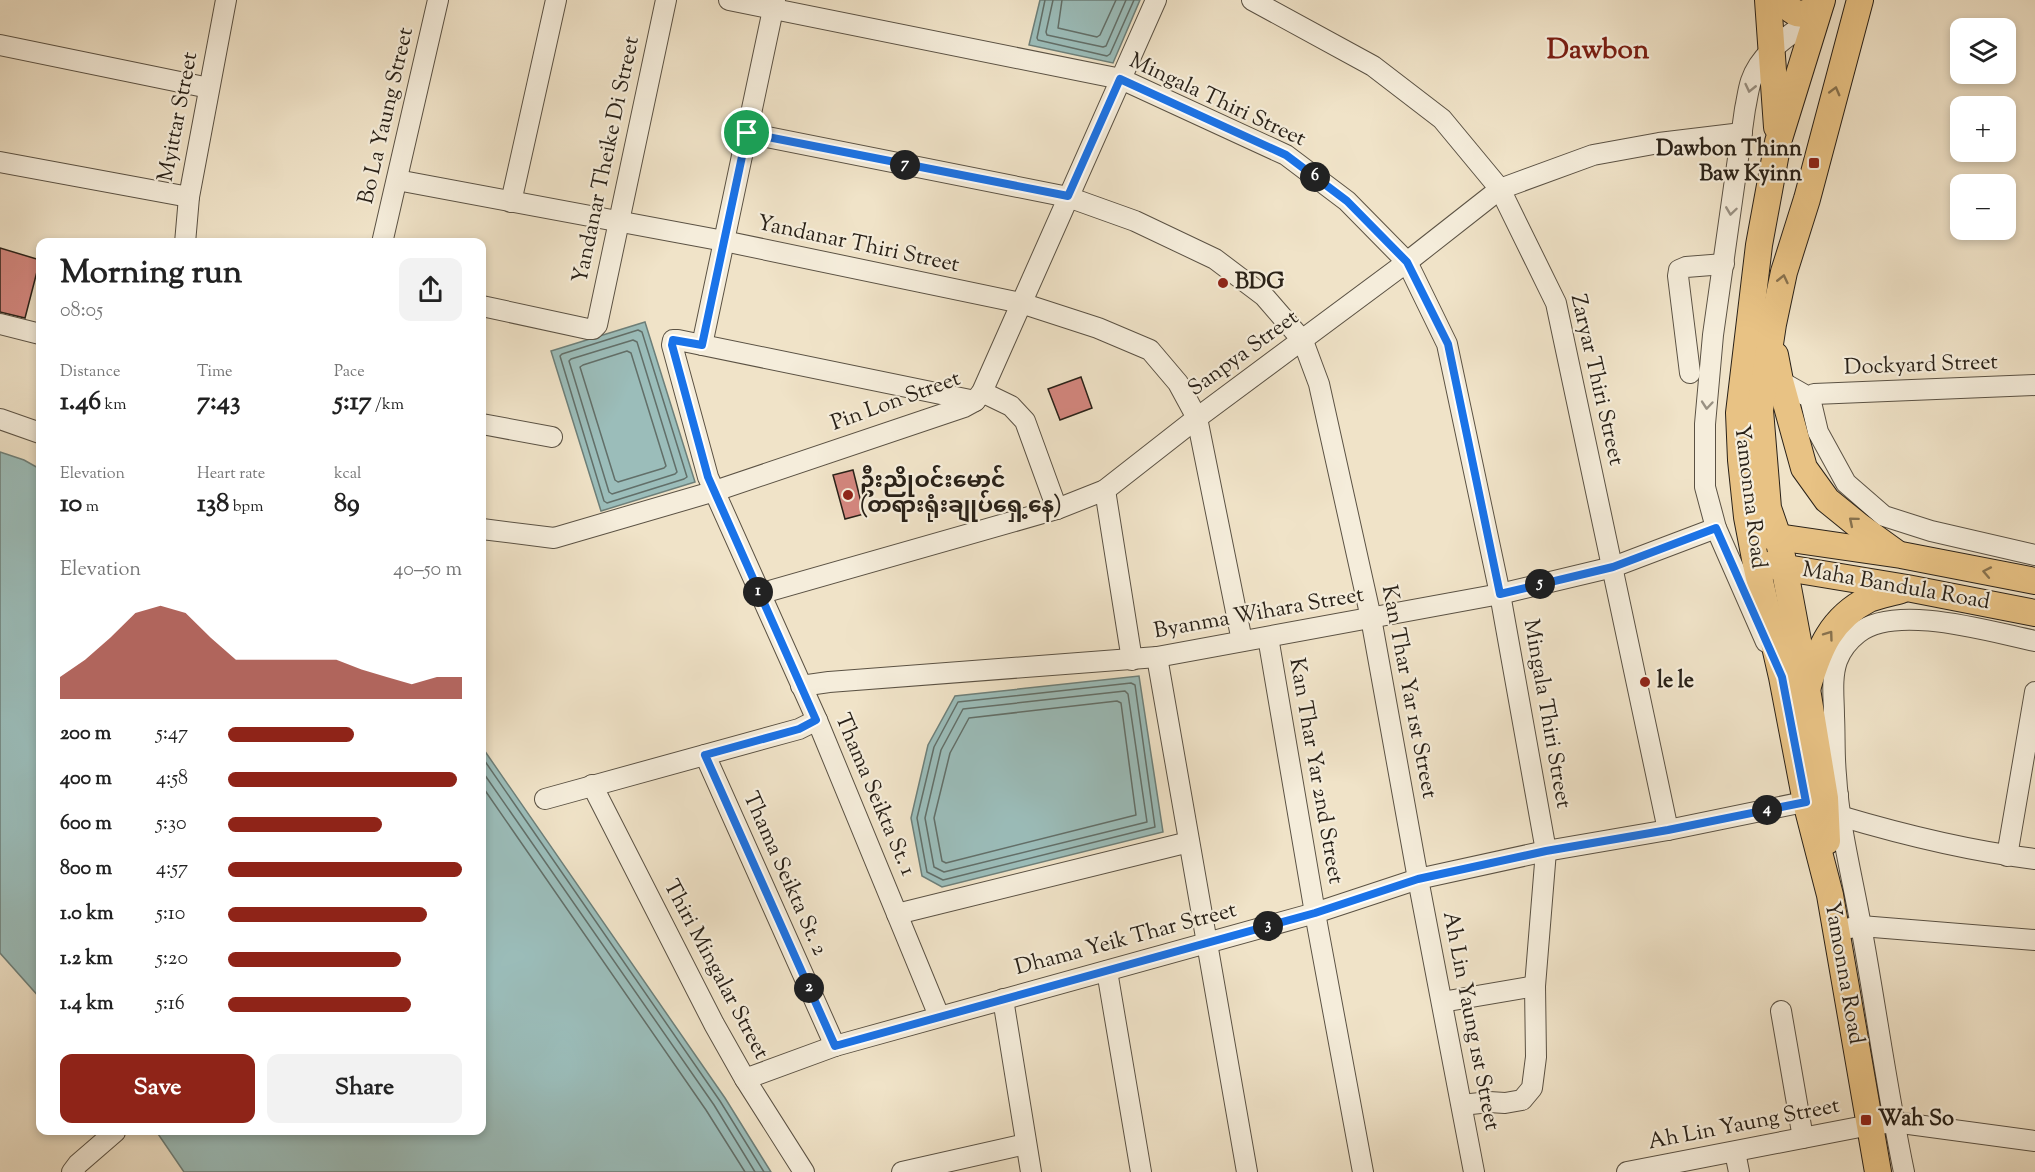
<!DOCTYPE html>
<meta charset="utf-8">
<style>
:root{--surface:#fff;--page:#f2f2f2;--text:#222;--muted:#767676;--accent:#8f2418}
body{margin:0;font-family:"Sorts Mill Goudy","Noto Sans Myanmar",serif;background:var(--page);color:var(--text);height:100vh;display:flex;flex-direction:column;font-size:22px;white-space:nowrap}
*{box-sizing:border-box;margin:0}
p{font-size:20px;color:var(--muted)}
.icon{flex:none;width:33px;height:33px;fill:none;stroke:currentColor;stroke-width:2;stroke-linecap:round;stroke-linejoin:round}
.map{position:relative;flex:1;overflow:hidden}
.panel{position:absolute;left:36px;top:238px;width:450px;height:897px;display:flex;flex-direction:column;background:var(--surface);border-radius:12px;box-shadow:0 3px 9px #0003}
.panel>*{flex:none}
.controls{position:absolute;left:1950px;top:18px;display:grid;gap:12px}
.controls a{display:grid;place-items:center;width:66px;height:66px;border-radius:12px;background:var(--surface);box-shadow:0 3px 9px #0003;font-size:30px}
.pin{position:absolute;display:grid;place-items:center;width:51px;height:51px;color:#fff;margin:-26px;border:3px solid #fff;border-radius:50%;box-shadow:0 2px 6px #0007}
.km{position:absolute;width:30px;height:30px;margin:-15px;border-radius:50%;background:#222;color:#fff;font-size:16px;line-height:30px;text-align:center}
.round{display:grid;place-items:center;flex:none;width:63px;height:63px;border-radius:12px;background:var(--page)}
.headline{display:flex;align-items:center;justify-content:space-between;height:102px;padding:0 24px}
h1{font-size:33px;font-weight:700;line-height:45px}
.figures{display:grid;grid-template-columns:repeat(3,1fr);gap:9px;height:102px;padding:6px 24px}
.figures div{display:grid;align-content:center}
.figures b{font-size:26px;font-weight:700}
.figures small{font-size:16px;font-weight:400}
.figures p{font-size:16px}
.chart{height:168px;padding:12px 24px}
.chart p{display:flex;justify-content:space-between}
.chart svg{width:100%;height:108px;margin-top:6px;fill:var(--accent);opacity:.7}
.cta{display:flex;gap:12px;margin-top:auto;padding:12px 24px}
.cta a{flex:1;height:69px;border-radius:12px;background:var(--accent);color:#fff;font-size:24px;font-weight:700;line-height:69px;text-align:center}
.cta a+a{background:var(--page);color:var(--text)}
ul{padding:0 24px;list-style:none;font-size:20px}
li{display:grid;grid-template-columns:96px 72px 1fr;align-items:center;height:45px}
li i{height:15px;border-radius:8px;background:var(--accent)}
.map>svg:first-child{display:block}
.water{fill:#9bbdba;stroke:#6d7f79;stroke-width:1.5}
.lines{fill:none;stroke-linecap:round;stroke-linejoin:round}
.shore{stroke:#626f69;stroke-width:1.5}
.building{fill:#d4877f;stroke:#292118;stroke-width:1.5}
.minor-casing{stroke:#5b5244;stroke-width:22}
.major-casing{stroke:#292118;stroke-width:28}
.minor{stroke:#f5eddb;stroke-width:20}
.major{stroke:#e8c284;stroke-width:26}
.oneway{stroke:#999183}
.oneway2{stroke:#88724e}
.route-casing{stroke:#fff;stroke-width:12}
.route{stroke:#1a73e8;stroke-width:8}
.poi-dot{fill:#8f2418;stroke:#f5eddb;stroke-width:2}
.labels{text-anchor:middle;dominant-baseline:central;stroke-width:4.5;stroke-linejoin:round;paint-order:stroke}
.street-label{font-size:22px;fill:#292118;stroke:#f5eddb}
.poi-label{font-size:22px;font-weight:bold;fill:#292118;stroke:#f5eddb;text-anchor:start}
.district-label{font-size:28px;font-weight:bold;fill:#7a1f14;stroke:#f5eddb}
</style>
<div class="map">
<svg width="2035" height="1172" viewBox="0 0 2035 1172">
<rect width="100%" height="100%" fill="#f0e3c8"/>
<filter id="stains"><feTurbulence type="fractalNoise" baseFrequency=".00333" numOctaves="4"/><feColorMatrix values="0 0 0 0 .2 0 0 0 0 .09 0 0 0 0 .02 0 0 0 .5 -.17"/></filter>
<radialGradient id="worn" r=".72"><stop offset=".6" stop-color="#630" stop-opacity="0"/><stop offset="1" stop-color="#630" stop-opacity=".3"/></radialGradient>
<g class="water">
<polygon points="1040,0 1140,0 1113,63 1029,45"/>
<polygon points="645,322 695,482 601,511 551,351"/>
<polygon points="0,452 24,460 40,469 40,998 0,953"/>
<polygon points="1139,676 1163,832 942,887 922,876 911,818 928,745 955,696"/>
<polygon points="482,747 725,1098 771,1172 184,1172 156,1131 482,1131"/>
</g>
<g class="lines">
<g class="shore">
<polyline points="1045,0 1037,38 1038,40 1107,56 1110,54 1134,0"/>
<polyline points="1053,0 1046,32 1047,35 1103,47 1106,46 1126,0"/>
<polyline points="1062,0 1058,28 1097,37 1100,35 1116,0"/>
<polygon points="638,330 642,332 687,477 684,479 607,503 604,501 560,356 562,354"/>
<polygon points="633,340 637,342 677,472 675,474 612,494 609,492 569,361 571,359"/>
<polygon points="627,351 631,353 666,466 664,468 618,482 615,480 580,367 583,365"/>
<polygon points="1131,683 1135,685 1155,827 943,880 927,872 917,818 934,747 958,702"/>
<polygon points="1125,691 1128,694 1147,822 944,872 934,867 925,818 941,750 963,709"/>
<polygon points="1117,701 1121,703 1136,815 946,863 942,861 934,818 950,753 969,718"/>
<polyline points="482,757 720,1101 764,1172"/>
<polyline points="482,771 714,1105 755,1172"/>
<polyline points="482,786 706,1110 745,1172"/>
</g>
</g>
<g class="building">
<polygon points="0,248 40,260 25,318 0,312"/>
<polygon points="1081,377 1092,408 1060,420 1048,389"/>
<polygon points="853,470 864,514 845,519 833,475"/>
</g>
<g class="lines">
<defs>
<g id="minor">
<polyline points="729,0 1121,79 1286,155 1347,201 1407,262 1447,344 1500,594 1546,851 1535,986 1536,1057 1532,1088 1522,1100 1505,1103 1489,1102 1462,1105"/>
<polyline points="1252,0 1373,66 1442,119 1500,189 1556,303 1668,830"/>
<polyline points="0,45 209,88"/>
<polyline points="747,133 1068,197 1135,221 1215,259 1264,296 1303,341 1319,384 1371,618 1418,879 1474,1172"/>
<polyline points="0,162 189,197"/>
<polyline points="397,180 724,241 1021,303 1098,328 1150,350 1178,383 1197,418 1242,641"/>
<polyline points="511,202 556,0"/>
<polyline points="185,243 189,197 226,0"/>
<polyline points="382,243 438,0"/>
<polyline points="482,306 588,329 593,329 597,325 666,0"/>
<polyline points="0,324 40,334"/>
<polyline points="702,345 775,0"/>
<polyline points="1690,373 1678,276 1679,270 1686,267 1724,264"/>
<polyline points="1780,381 1810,398 1818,432 1846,483 1884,516 1931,531 2035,555"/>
<polyline points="982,392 1011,406 1025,421 1057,509"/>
<polyline points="1810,398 1814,394 2035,385"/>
<polyline points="0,419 40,433"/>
<polyline points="482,424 552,437"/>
<polyline points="1105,490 1132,660"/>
<polyline points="482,529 554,538 715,491 964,407 975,401 982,392 1156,0"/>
<polyline points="759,594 1057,509 1105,490 1197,418 1407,262 1500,189 1593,155 1659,143 1742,133"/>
<polyline points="1268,637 1315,913 1363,1172"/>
<path d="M1766 642 1716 528 1705 487V424L1713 335 1745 109C1747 100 1748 90 1751 81 1761 50 1794 33 1818 14"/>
<polyline points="1157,657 1247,1172"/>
<polyline points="801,686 829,682 1157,657 1500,594 1613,567 1716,528"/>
<polyline points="705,755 835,1046"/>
<polyline points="592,785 714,1024 745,1079 804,1172"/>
<polyline points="545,799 799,729 817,720"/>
<path d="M1840 816C1904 835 1969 851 2035 859"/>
<polyline points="2007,856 2035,692"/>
<polyline points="897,914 1189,842"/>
<polyline points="1850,928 1861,926 2035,940"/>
<polyline points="1107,971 1141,1172"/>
<polyline points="1003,999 1031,1172"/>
<polyline points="1442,1002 1535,986"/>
<polyline points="1781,1011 1803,1138"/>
<polyline points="939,1016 817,720 708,477 672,345 673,340 678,340 975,401"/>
<polyline points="745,1079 835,1046 1315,913 1418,879 1546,851 1668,830 1838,795"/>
<polyline points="1735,1152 1739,1172"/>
<polyline points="72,1172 78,1164 115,1132"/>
<polyline points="902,1172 1026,1144"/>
<polyline points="1627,1172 1870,1125 1894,1122 2035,1141"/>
<path d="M1904 1172C1887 1091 1876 1008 1861 926 1852 876 1839 826 1836 775 1834 755 1835 735 1834 716 1834 699 1831 678 1837 661 1841 650 1849 640 1858 633 1896 603 1991 632 2035 641"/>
</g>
<g id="major">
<polyline points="1768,0 1777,127"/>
<path d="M1783 0C1796 20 1806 16 1821 2"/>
<polyline points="1822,0 1778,142 1759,245 1739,413 1741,460 1747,517 1756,564 1782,677 1806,802 1830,895 1878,1172"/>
<polyline points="1775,355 1780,381 1804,468 1827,500 1859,526 1895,552"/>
<polyline points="1763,535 1901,555 2035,581"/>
<polyline points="1768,565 1907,588 2035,613"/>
<path d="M1808 686C1819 649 1831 618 1869 599 1879 595 1891 593 1901 590"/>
<polyline points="1827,841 1825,798 1807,689 1784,566 1778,537 1768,508 1760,410 1773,324 1784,272 1807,199 1860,0"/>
</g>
</defs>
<use href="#minor" class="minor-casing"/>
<use href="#major" class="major-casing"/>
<use href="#minor" class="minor"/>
<use href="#major" class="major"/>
</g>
<defs><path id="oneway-chevron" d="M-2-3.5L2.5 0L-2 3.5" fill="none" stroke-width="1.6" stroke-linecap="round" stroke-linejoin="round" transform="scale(1.5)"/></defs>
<g class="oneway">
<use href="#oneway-chevron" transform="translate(1750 88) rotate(103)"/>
<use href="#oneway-chevron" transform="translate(1731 211) rotate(98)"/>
<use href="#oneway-chevron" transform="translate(1707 405) rotate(95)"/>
</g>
<g class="oneway2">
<use href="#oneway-chevron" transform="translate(1835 91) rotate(-75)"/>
<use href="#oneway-chevron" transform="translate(1783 279) rotate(-77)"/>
<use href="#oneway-chevron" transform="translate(1853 521) rotate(-140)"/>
<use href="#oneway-chevron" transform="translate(1987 572) rotate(-169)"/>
<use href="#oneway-chevron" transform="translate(1829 635) rotate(-54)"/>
</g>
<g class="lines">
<defs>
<polygon id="route" points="1120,79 1286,155 1347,201 1407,262 1448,344 1500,594 1613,567 1716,528 1782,677 1806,802 1668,830 1546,851 1418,879 1315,913 835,1046 705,755 799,729 816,720 708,477 672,345 673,340 702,345 747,133 1068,196"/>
</defs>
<use href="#route" class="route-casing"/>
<use href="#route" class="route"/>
</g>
<g class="poi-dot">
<rect x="1808" y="157" width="12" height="12" rx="3"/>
<circle cx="1223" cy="283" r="6"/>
<circle cx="848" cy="495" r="6"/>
<circle cx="1645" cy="682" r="6"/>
<rect x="1860" y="1114" width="12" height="12" rx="3"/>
</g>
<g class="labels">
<g class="street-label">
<text transform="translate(1217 101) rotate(25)">Mingala Thiri Street</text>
<text transform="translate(387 116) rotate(-77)">Bo La Yaung Street</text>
<text transform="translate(179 117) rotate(-79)">Myittar Street</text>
<text transform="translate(607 160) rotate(-78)">Yandanar Theike Di Street</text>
<text transform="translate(858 245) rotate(12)">Yandanar Thiri Street</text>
<text transform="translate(1244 354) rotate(-36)">Sanpya Street</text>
<text transform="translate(1921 366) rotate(-2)">Dockyard Street</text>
<text transform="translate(1596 380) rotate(77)">Zaryar Thiri Street</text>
<text transform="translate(896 402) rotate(-20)">Pin Lon Street</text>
<text transform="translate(1749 497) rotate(83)">Yamonna Road</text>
<text transform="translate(1896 587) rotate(10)">Maha Bandula Road</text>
<text transform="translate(1259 614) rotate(-10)">Byanma Wihara Street</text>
<text transform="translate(1408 692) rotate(79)">Kan Thar Yar 1st Street</text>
<text transform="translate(1546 714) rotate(80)">Mingala Thiri Street</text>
<text transform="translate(1315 771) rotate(80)">Kan Thar Yar 2nd Street</text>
<text transform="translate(874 795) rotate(67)">Thama Seikta St. 1</text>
<text transform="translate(784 874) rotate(66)">Thama Seikta St. 2</text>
<text transform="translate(1126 940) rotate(-15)">Dhama Yeik Thar Street</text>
<text transform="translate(715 970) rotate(62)">Thiri Mingalar Street</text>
<text transform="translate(1843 973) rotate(80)">Yamonna Road</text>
<text transform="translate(1470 1021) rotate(79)">Ah Lin Yaung 1st Street</text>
<text transform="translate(1744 1125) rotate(-11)">Ah Lin Yaung Street</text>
</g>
<g class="poi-label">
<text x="1802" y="150" text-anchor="end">Dawbon Thinn<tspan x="1802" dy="25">Baw Kyinn</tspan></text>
<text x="1235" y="283">BDG</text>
<text x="860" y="482">ဦးညိုဝင်းမောင်<tspan x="860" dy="25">(တရားရုံးချုပ်ရှေ့နေ)</tspan></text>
<text x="1657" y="682">le le</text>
<text x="1878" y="1120">Wah So</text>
</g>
<g class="district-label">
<text x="1598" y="51">Dawbon</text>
</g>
</g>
<rect width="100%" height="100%" filter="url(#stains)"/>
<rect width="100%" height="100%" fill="url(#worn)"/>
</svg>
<div class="controls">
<a><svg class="icon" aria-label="layers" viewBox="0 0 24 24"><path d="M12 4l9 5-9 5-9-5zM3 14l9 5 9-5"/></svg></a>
<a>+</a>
<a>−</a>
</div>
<div class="pin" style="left:747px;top:133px;background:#1e9e55"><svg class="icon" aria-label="arrive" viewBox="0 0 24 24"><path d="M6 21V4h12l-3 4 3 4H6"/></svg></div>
<b class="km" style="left:758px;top:592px">1</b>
<b class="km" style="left:809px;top:988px">2</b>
<b class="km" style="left:1268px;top:926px">3</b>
<b class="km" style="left:1767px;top:810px">4</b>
<b class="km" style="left:1540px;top:584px">5</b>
<b class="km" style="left:1315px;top:177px">6</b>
<b class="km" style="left:905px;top:165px">7</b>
<section class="panel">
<div class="headline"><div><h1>Morning run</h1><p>08:05</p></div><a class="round"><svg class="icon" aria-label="share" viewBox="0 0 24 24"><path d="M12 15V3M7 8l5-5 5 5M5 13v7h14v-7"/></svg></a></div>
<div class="figures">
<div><p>Distance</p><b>1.46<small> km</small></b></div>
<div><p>Time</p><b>7:43</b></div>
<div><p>Pace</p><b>5:17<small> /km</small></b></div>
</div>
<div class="figures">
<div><p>Elevation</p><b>10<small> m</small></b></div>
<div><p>Heart rate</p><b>138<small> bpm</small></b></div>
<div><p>kcal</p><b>89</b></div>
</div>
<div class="chart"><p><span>Elevation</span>40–50 m</p>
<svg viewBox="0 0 160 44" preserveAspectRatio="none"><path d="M0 44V35L10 28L20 19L30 9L40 6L50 9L60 19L70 28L80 28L90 28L100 28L110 28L120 32L130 35L140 38L150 35L160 35V44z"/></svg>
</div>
<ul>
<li><b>200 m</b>5:47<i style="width:54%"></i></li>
<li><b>400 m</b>4:58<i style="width:98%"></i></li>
<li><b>600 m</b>5:30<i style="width:66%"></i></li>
<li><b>800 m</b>4:57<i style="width:100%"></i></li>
<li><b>1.0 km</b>5:10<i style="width:85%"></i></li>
<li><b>1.2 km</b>5:20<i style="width:74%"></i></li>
<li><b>1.4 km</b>5:16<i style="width:78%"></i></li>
</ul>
<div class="cta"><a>Save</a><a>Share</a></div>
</section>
</div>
